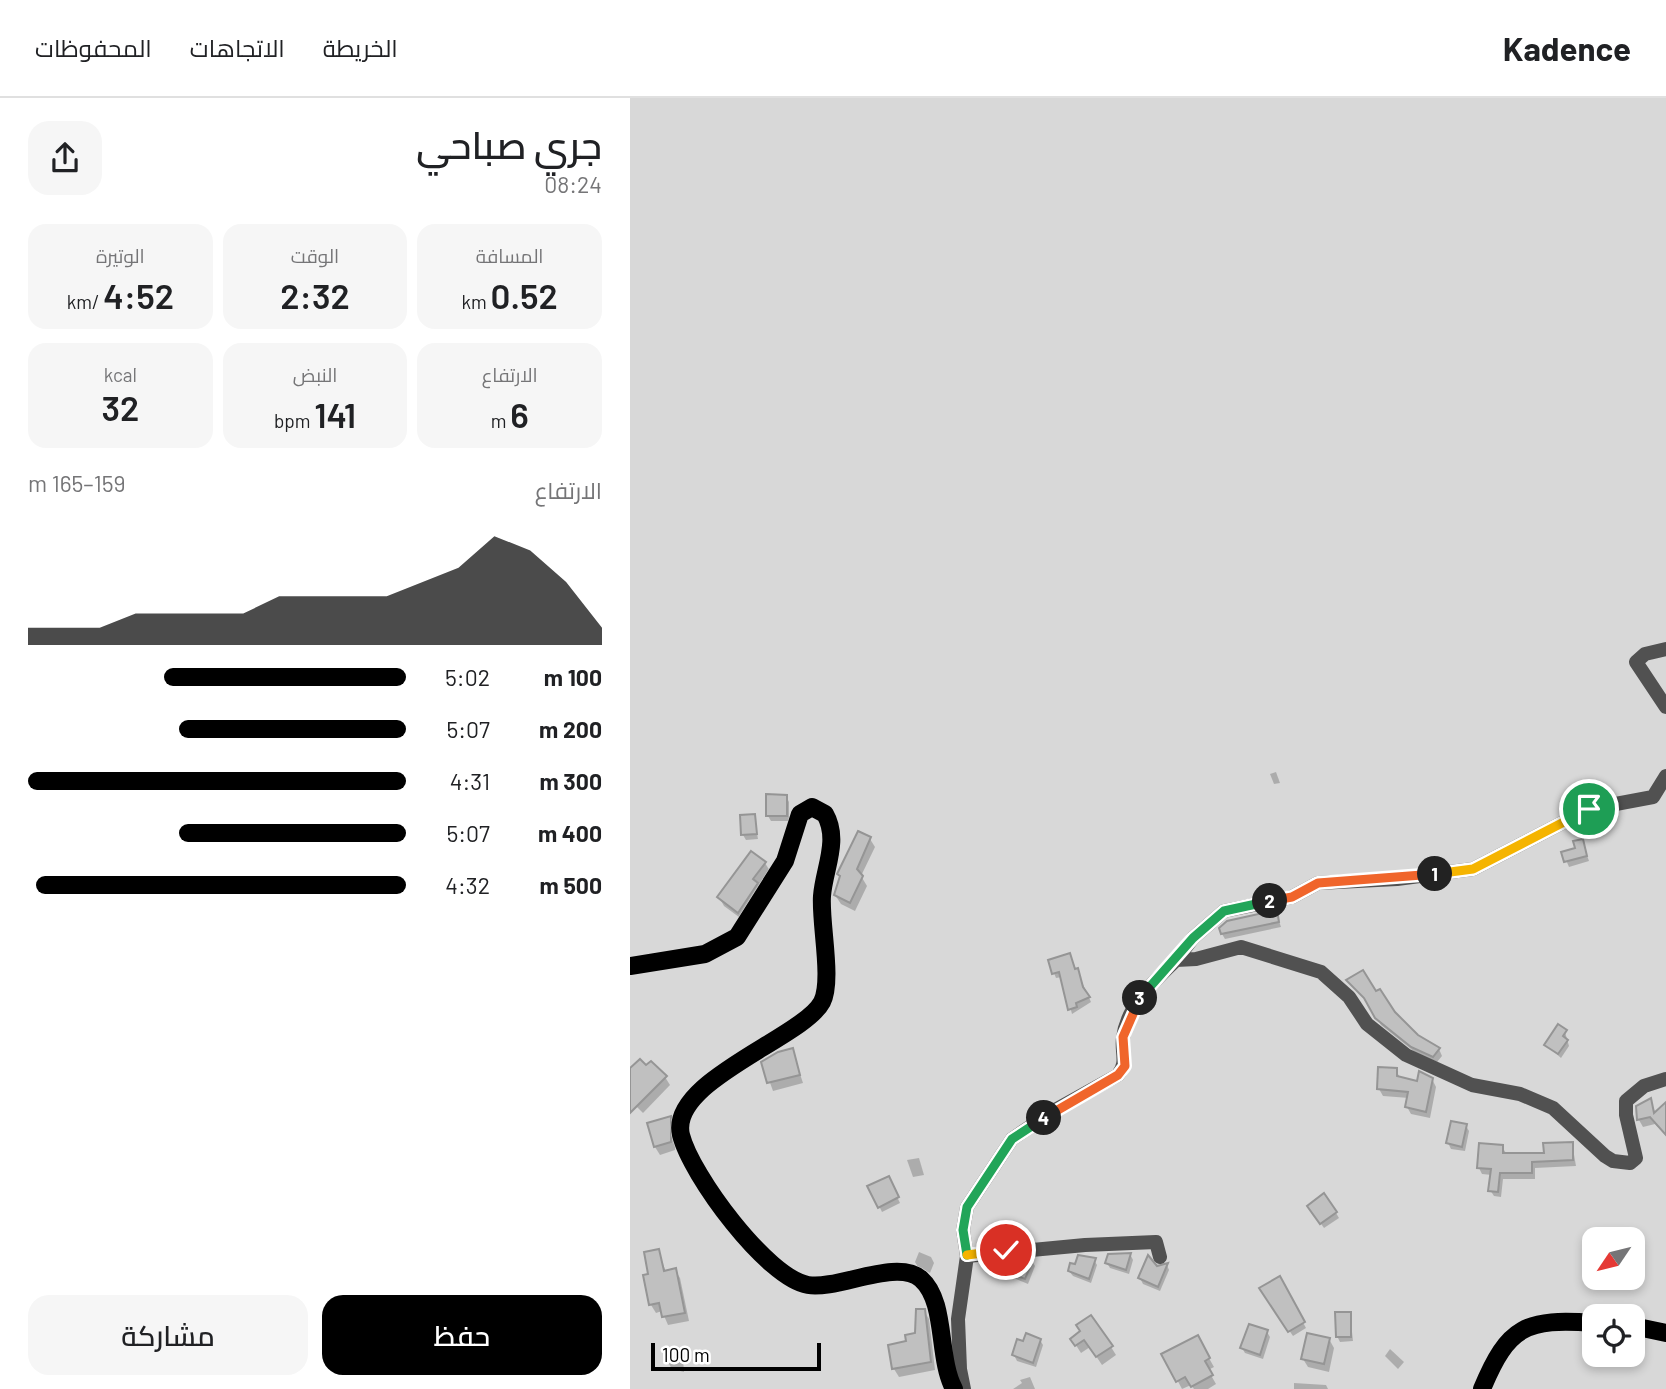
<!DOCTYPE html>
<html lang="ar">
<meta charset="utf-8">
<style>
:root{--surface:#fff;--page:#f6f6f6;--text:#202124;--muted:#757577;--line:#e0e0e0;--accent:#000}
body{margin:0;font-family:Barlow,Cairo,sans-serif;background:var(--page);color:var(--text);direction:rtl;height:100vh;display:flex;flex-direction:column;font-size:26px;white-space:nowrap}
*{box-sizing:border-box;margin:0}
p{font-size:23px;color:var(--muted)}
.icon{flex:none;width:38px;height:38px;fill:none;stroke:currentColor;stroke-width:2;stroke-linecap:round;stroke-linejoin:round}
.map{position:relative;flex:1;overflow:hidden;direction:ltr}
.side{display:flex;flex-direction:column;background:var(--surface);width:630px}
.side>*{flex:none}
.needle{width:46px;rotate:235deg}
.controls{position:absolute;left:952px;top:1129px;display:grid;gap:14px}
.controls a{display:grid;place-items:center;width:63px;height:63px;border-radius:14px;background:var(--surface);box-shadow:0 4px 10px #0003;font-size:35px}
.scale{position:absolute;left:21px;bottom:18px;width:170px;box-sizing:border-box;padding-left:7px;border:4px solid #000;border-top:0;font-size:19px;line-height:24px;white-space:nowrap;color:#000;-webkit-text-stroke:5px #fff;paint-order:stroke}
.pin{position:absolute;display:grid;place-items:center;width:60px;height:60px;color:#fff;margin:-30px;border:4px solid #fff;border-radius:50%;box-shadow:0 2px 7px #0007}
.km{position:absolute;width:35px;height:35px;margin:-18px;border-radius:50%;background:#222;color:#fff;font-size:19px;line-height:35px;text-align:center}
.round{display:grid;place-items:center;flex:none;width:74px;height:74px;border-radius:21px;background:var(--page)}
.overview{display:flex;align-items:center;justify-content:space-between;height:119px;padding:0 28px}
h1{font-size:38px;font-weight:600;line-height:52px}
.figures{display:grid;grid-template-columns:repeat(3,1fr);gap:10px;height:119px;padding:7px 28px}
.figures div{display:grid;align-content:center;border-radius:18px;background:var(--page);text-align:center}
.figures b{font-size:35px;font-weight:600}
.figures small{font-size:19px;font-weight:400}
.figures p{font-size:19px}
.chart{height:196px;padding:14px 28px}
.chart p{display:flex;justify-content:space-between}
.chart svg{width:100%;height:126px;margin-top:7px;fill:var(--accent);opacity:.7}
.action{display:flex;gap:14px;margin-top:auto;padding:14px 28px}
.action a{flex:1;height:80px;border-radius:21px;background:var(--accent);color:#fff;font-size:28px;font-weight:600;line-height:80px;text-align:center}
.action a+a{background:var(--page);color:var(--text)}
ul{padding:0 28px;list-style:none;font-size:23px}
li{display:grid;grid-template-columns:112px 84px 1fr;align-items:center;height:52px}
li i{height:18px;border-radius:9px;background:var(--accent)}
header{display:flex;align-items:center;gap:42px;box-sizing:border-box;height:98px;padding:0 35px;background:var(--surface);border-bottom:2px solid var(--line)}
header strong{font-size:33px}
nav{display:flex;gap:38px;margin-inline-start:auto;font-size:24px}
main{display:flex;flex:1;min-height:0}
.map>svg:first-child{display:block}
.green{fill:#d8d8d8;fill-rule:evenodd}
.shadow{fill:#0003}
.building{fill:#c0c0c0;stroke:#959595;stroke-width:2}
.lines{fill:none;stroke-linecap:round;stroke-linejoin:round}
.major-casing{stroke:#dbdbdb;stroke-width:19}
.minor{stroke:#515151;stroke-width:14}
.major{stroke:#000;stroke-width:18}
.split-1-casing{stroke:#fff;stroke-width:14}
.split-2-casing{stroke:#fff;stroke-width:14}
.split-3-casing{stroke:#fff;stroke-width:14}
.split-4-casing{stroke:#fff;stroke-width:14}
.split-5-casing{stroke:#fff;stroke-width:14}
.split-6-casing{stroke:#fff;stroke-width:14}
.split-1{stroke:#f5b400;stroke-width:9}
.split-2{stroke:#f0652b;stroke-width:9}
.split-3{stroke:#22a559;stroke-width:9}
.split-4{stroke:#f0652b;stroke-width:9}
.split-5{stroke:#22a559;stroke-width:9}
.split-6{stroke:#f5b400;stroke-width:9}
</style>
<header>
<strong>Kadence</strong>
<nav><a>الخريطة</a><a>الاتجاهات</a><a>المحفوظات</a></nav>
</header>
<main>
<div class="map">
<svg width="1036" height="1291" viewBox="0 0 1036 1291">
<rect width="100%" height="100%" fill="#fff"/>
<path class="green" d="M0 0H1036V1291H0ZM964 1141H1003V1180H964ZM964 1218H1003V1256H964Z"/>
<g class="shadow">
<polygon points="646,674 650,685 644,686 640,676"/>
<polygon points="156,698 159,704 159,723 141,723 138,718"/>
<polygon points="124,718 128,741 116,742 113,737"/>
<polygon points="240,741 245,749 231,778 237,788 225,813 211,806 205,797"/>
<polygon points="952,743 959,763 939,769 933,755 948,751"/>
<polygon points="135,765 140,773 128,789 132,794 113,822 94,808 89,799"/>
<polygon points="646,814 651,829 595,841 592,836"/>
<polygon points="442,862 461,904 442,916 432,879 426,880 424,875"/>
<polygon points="718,883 745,896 787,938 809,951 812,958 807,964 786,955 751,927 739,906"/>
<polygon points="935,934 939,948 931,960 916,947"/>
<polygon points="162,952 173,985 143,993 133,965"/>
<polygon points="766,972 770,980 788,985 802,981 806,989 800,1020 781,1016 777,1009 779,1000 753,998 749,991"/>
<polygon points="0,973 35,979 40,987 13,1015 0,1002"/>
<polygon points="1020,1002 1026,1016 1036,1006 1036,1038 1025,1026 1013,1029 1009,1022 1007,1008"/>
<polygon points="40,1020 45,1028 45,1052 30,1057 25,1049"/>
<polygon points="836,1028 839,1033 835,1053 821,1051 818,1045"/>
<polygon points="942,1045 946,1068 905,1070 905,1081 873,1081 871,1099 864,1098 860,1092 862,1077 852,1076 849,1070 872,1049 876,1055 915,1057"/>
<polygon points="289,1060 294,1077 283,1079 277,1062"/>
<polygon points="258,1080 270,1105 252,1114 240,1089"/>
<polygon points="682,1113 706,1115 709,1120 694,1130"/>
<polygon points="28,1153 36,1174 45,1172 50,1180 59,1223 38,1227 32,1213 26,1215 21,1207 20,1177"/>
<polygon points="289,1154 301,1159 304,1165 300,1175 288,1169 285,1164"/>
<polygon points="500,1156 503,1162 499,1176 480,1170 477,1165"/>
<polygon points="464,1162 467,1167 461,1185 443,1178 439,1173"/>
<polygon points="402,1163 405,1168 398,1186 379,1178 375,1172"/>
<polygon points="537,1167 539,1172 530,1193 513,1186 510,1180"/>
<polygon points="649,1180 676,1230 663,1238 634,1196"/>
<polygon points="294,1213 299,1221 305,1272 269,1279 264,1271 287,1236"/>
<polygon points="720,1216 723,1243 710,1244 707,1238"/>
<polygon points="452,1234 481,1249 486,1257 472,1267 460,1249 451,1255 442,1241"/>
<polygon points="637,1234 640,1239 633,1261 615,1255 612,1250"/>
<polygon points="567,1239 584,1269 578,1272 586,1286 578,1291 564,1291 561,1287 552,1291 534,1257"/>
<polygon points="699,1241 704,1250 699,1274 678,1269 673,1261"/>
<polygon points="410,1242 413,1247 406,1269 387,1263 384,1257 394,1245"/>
<polygon points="760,1251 774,1264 768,1271 755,1258"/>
<polygon points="41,1259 53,1261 54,1274 42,1271 39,1266"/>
<polygon points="400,1279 405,1291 383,1291 392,1285 390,1282"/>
<polygon points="664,1285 696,1287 698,1291 664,1291"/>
</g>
<g class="building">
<polygon points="136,696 157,697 157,718 136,718"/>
<polygon points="125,716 127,736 111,737 110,717"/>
<polygon points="228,733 241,739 227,771 233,778 220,805 204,797 210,778 207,776"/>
<polygon points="953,741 957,758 934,764 931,754 945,750 943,743"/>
<polygon points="121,753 136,764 123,781 128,785 108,815 87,799"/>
<polygon points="647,812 649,824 591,836 589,830 597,823"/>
<polygon points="440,855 445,871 448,870 453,889 460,899 446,905 447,909 438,912 429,874 422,876 418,862"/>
<polygon points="733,872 746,893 750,891 765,914 788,937 810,950 803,959 781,949 745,920 734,900 716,882"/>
<polygon points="928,926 937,932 933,938 938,942 928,956 914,947"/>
<polygon points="163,950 170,977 137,985 131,964 148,954"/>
<polygon points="10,961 16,967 21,963 37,978 0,1015 0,970"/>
<polygon points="748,969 767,970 767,978 787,983 789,973 803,980 796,1014 775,1009 778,994 747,991"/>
<polygon points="1021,1000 1024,1015 1036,1004 1036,1037 1020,1019 1007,1022 1006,1008"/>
<polygon points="41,1018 41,1044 24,1049 17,1025"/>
<polygon points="821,1023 837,1026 832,1049 816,1045"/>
<polygon points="943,1044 943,1062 902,1064 902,1075 870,1075 868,1094 858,1093 861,1071 847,1070 849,1045 873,1047 873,1055 914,1055 913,1045"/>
<polygon points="259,1078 269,1099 248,1110 237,1088"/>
<polygon points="694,1095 707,1114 690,1126 677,1108"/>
<polygon points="29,1151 34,1173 46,1170 55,1215 32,1219 29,1205 19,1207 13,1177 18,1176 14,1154"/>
<polygon points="501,1155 496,1172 475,1165 478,1156"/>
<polygon points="448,1157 466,1160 459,1181 438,1173 440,1165 445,1166"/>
<polygon points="518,1157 527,1168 538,1165 528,1189 508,1180"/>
<polygon points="403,1162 395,1181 373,1172 377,1164"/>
<polygon points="650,1178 675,1224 658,1234 629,1190"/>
<polygon points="286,1211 295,1211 301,1264 262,1271 258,1247 276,1243 275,1237 285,1235"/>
<polygon points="705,1214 721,1214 721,1239 706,1239"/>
<polygon points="461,1217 483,1248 466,1259 454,1242 445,1248 440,1241 450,1233 446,1227"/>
<polygon points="619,1226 638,1232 630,1257 610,1250"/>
<polygon points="396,1235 411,1241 403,1265 382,1257 387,1241 393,1243"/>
<polygon points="677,1235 700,1240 694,1266 671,1261"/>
<polygon points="568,1237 580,1260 575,1263 583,1277 561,1289 555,1279 546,1284 531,1256"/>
</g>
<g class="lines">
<defs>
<g id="major">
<path d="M0 868 75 856 107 839 155 763 170 716 182 709 195 716C210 742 194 771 192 798 190 825 203 882 192 904 173 940 38 983 51 1037 61 1077 137 1180 178 1187 208 1192 267 1160 291 1181 317 1204 307 1259 324 1291"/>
<polyline points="1003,1228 1036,1235"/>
<path d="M852 1291C878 1228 896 1220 964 1225"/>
</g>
</defs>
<use href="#major" class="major-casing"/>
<g class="minor">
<polyline points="1036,551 1015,556 1006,564 1036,609"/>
<polyline points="546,862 563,840 594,813 662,799 688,785 767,781 843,771 959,711 1023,699 1036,678"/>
<polyline points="337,1158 455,1147 526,1144 530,1159"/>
<path d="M334 1291 330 1271 328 1221 337 1158 333 1132 337 1109 382 1041 425 1012 488 977C498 964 491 955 493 940 497 907 524 884 546 862L566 861 611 849 691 874 719 899 737 926 776 957 842 987 890 996 923 1010 975 1058 983 1063 1000 1065 1006 1060 996 1017V1003L1014 988 1036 981"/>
</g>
<use href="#major" class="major"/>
</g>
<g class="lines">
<defs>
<polyline id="split-1" points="805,776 843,771 959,711"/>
<polyline id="split-2" points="640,803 662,799 688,785 805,776"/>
<polyline id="split-3" points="510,900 563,840 594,813 640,803"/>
<polyline id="split-4" points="414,1020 488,977 495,968 493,939 510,900"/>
<polyline id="split-5" points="337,1157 333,1132 337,1109 382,1041 414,1020"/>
<polyline id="split-6" points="337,1157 376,1152"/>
</defs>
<use href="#split-1" class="split-1-casing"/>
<use href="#split-2" class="split-2-casing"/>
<use href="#split-3" class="split-3-casing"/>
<use href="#split-4" class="split-4-casing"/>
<use href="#split-5" class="split-5-casing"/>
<use href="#split-6" class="split-6-casing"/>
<use href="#split-1" class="split-1"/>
<use href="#split-2" class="split-2"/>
<use href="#split-3" class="split-3"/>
<use href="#split-4" class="split-4"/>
<use href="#split-5" class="split-5"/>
<use href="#split-6" class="split-6"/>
</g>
</svg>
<div class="controls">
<a><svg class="needle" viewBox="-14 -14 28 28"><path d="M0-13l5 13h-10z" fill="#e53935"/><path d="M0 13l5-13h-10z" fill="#757577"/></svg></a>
<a><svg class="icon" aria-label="locate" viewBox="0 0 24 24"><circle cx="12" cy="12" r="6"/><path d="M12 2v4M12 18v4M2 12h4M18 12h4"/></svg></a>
</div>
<div class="scale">100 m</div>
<div class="pin" style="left:959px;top:711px;background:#1e9e55"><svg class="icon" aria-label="arrive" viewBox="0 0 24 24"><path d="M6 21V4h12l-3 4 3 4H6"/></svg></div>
<div class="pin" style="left:376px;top:1152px;background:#d93025"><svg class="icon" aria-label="check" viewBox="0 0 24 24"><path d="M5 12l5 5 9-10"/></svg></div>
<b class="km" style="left:805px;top:776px">1</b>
<b class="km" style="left:640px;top:803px">2</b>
<b class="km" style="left:510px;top:900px">3</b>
<b class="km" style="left:414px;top:1020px">4</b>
</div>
<section class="side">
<div class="overview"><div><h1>جري صباحي</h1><p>08:24</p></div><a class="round"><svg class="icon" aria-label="share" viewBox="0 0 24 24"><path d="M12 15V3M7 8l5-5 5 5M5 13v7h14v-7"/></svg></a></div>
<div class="figures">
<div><p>المسافة</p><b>0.52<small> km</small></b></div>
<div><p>الوقت</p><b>2:32</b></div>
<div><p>الوتيرة</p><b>4:52<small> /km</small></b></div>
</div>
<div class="figures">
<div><p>الارتفاع</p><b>6<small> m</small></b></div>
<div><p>النبض</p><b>141<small> bpm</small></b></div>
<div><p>kcal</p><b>32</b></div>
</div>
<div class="chart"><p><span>الارتفاع</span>159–165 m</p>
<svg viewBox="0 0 160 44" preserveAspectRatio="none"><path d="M0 44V38L10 38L20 38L30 33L40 33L50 33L60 33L70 27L80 27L90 27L100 27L110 22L120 17L130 6L140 11L150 22L160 38V44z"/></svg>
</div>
<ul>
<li><b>100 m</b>5:02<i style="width:64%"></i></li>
<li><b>200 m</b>5:07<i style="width:60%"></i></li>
<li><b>300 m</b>4:31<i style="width:100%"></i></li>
<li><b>400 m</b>5:07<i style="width:60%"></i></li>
<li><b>500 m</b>4:32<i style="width:98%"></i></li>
</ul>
<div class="action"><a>حفظ</a><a>مشاركة</a></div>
</section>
</main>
